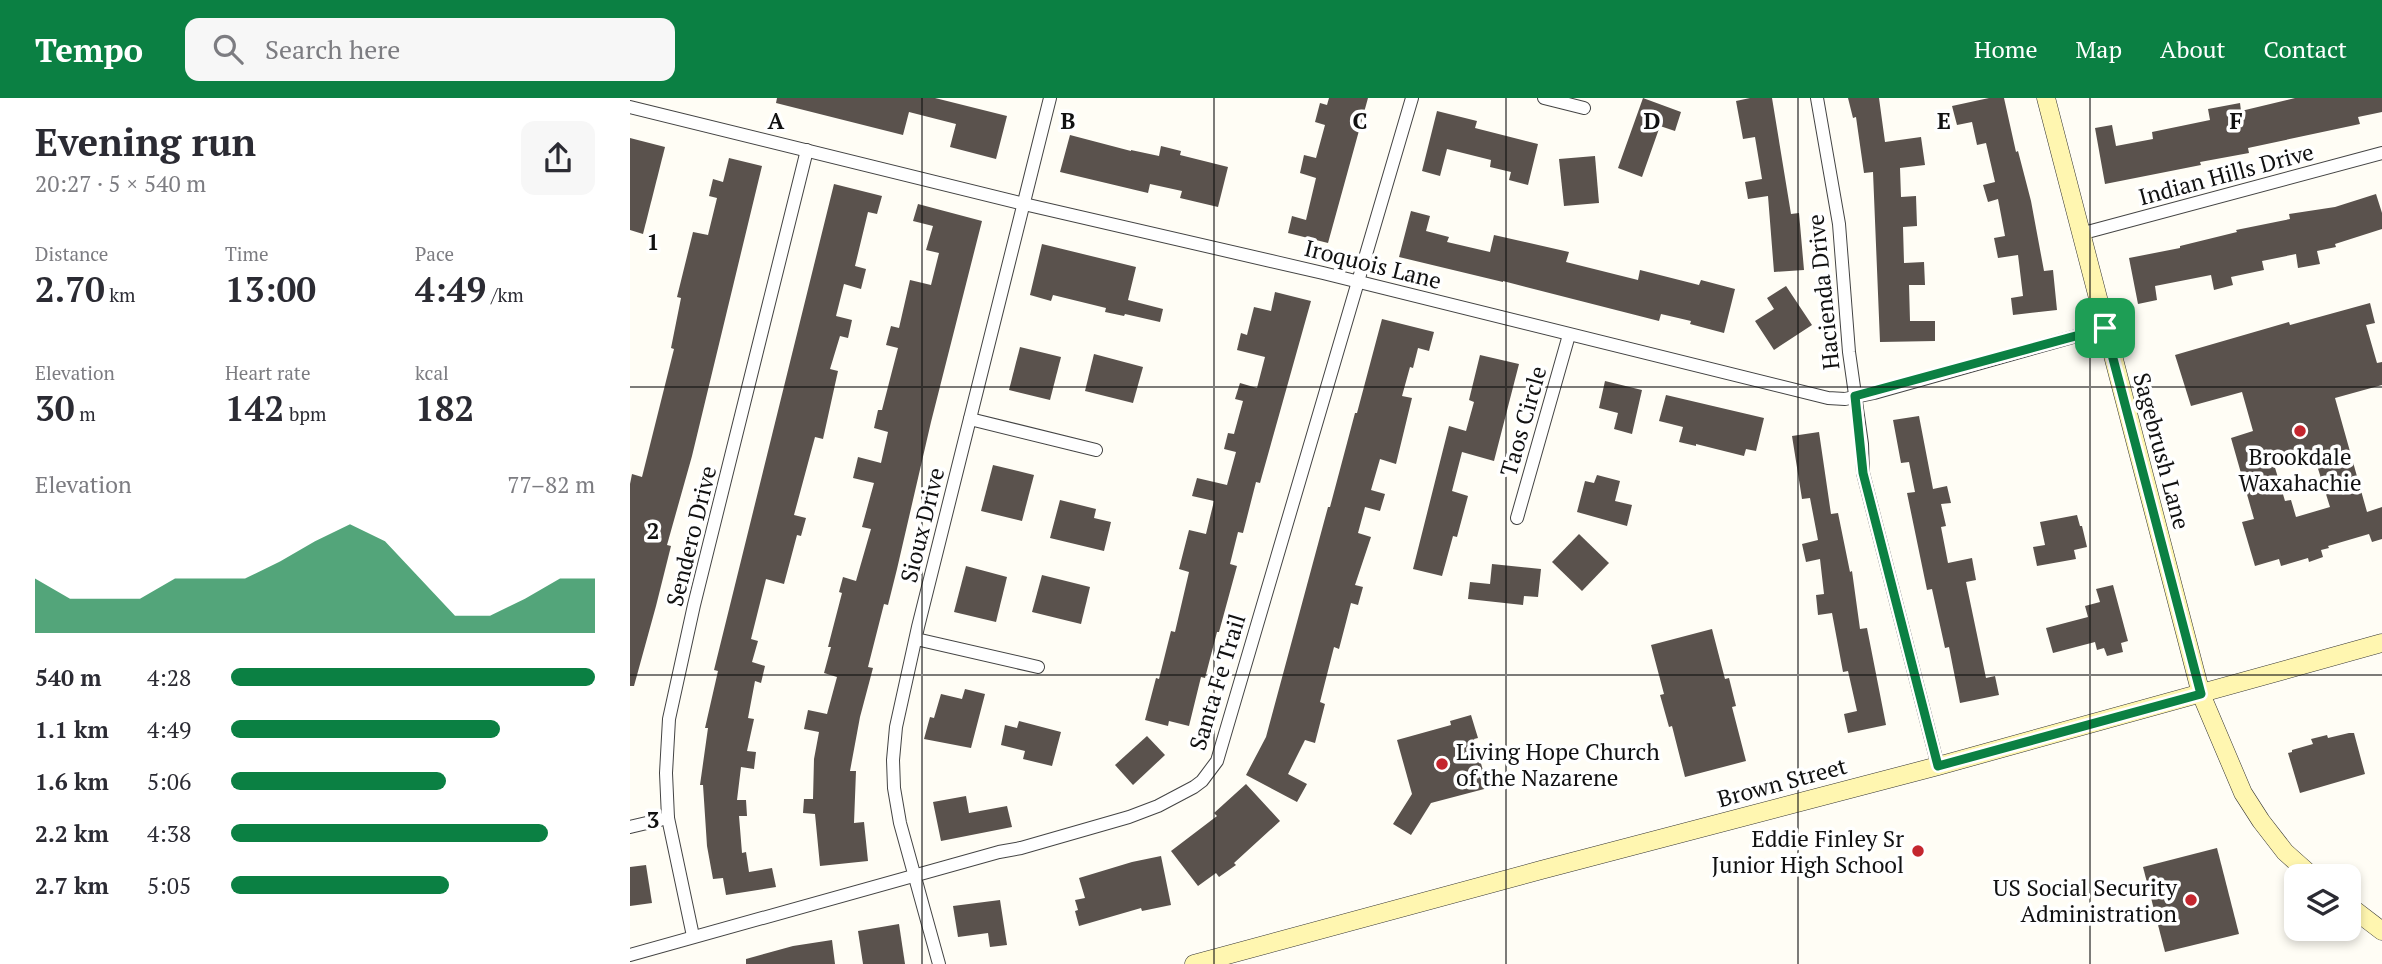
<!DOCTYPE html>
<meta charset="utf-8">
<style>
:root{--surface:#fff;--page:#f7f7f7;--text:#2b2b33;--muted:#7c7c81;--accent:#0b8043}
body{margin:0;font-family:"PT Serif",serif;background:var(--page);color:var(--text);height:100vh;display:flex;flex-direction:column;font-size:26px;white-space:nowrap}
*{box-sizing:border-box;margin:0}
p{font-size:23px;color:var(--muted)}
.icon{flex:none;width:38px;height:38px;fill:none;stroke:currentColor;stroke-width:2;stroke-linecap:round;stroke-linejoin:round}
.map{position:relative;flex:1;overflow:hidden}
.details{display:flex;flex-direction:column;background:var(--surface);width:630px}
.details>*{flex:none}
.fabs{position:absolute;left:1654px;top:766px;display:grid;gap:14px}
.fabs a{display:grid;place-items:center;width:77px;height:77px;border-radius:14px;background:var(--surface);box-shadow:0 4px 10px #0003;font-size:35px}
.pin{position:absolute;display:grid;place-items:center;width:60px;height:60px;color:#fff;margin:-30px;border-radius:14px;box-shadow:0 4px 10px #0006}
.round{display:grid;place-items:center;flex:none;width:74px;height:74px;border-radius:14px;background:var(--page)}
.headline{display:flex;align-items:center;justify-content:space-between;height:119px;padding:0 35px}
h1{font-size:38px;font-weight:700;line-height:52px}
.stats{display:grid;grid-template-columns:repeat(3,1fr);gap:10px;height:119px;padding:7px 35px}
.stats div{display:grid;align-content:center}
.stats b{font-size:35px;font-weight:700}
.stats small{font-size:19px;font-weight:400}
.stats p{font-size:19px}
.chart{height:196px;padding:14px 35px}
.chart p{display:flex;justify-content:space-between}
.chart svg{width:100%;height:126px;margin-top:7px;fill:var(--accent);opacity:.7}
ul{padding:0 35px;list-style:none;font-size:23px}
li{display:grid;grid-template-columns:112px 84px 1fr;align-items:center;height:52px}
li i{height:18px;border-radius:9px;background:var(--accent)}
header{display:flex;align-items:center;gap:42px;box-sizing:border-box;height:98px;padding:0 35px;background:var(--accent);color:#fff}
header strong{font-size:33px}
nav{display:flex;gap:38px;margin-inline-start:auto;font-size:24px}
.search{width:490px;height:63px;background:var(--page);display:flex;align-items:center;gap:18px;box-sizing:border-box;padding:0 24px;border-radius:14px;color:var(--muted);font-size:26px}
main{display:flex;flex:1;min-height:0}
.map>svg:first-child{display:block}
.building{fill:#5a524d;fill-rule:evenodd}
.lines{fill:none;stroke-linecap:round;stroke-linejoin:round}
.street-casing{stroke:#444;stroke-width:14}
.secondary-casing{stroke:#333;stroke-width:19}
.street{stroke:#fff;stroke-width:12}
.secondary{stroke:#fff6b0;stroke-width:18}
.route-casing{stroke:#fff;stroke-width:14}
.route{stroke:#0b8043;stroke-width:9}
.grid{fill:none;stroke:#111;stroke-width:2;stroke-opacity:0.55}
.poi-dot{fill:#c4262e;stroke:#fff;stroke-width:2.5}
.labels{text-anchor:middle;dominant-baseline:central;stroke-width:7;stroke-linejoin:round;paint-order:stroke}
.street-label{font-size:23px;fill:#111;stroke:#fff}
.poi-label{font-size:23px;fill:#111;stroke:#fff;text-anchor:end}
.grid-label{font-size:23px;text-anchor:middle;font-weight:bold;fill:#111;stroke:#fff;stroke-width:7;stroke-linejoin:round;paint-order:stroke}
</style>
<header>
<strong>Tempo</strong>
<div class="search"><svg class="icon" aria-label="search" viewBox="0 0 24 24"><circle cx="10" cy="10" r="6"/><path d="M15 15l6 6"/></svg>Search here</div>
<nav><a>Home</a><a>Map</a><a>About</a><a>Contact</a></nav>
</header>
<main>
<section class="details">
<div class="headline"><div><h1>Evening run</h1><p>20:27 · 5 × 540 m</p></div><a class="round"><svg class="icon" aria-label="share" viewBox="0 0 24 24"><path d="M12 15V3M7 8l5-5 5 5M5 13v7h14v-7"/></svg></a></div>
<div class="stats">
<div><p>Distance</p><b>2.70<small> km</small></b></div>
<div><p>Time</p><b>13:00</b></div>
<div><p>Pace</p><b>4:49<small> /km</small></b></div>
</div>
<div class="stats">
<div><p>Elevation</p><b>30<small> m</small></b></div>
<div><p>Heart rate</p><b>142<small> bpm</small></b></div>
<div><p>kcal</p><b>182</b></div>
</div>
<div class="chart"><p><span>Elevation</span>77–82 m</p>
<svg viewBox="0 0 160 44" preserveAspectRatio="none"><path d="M0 44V25L10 32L20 32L30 32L40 25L50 25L60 25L70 19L80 12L90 6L100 12L110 25L120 38L130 38L140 32L150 25L160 25V44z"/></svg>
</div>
<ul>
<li><b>540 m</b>4:28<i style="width:100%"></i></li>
<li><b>1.1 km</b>4:49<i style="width:74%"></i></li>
<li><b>1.6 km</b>5:06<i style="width:59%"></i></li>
<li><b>2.2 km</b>4:38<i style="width:87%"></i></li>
<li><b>2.7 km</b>5:05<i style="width:60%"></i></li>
</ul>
</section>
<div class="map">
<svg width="1752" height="866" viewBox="0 0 1752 866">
<rect width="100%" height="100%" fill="#fffdf5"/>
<g class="building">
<polygon points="147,0 305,0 377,18 366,61 320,49 326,26 279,14 273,37 146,5"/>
<polygon points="699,0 738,0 698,145 658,135 662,118 676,122 686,80 670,75 674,57 686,60 695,27 685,24 690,5 697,7"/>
<polygon points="1013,0 1051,14 1045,33 1030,28 1012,79 988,70"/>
<polygon points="1120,0 1142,0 1161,116 1169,115 1174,172 1144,174 1138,98 1118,101 1115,84 1132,81 1125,39 1113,41 1106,3"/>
<polygon points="1218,0 1249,0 1255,44 1291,39 1295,67 1270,70 1271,99 1286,98 1287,128 1273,129 1274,165 1294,164 1295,187 1279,187 1280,223 1305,223 1305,243 1250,244 1243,74 1234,75 1226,19 1223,20"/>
<polygon points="1359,0 1374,0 1386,54 1388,53 1401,103 1414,173 1423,172 1427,212 1383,217 1381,200 1393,198 1388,157 1368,160 1364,140 1375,138 1368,101 1358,104 1353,87 1365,84 1356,45 1347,47 1342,24 1327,27 1322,8"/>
<polygon points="1665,0 1752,0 1752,14 1728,19 1730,26 1618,50 1619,55 1570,64 1571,67 1475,86 1465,30 1482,27 1486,48 1523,41 1522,34 1580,22 1578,11 1610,5 1611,13"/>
<polygon points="807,13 847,23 845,30 908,46 898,87 879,82 881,74 860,69 861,62 817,51 810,78 792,73"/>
<polygon points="440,37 501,53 501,52 529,58 531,48 551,53 550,57 598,69 588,109 550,100 552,93 520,86 518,95 430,74"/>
<polygon points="0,40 35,49 13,136 0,132"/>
<polygon points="965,58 969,105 934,108 929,61"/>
<polygon points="99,60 132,68 62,358 37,447 41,448 26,508 4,588 0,588 0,386 2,376 12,379 44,251 41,250 51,200 47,199 63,134 78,137 87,100 79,98 83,81 93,84"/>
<polygon points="204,86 252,98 247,116 238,114 225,168 236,171 231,191 214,186 206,218 222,222 218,240 210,238 200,271 208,273 193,341 185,339 164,417 176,420 171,438 167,437 154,486 136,481 121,541 128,543 122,564 135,568 131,585 125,583 118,620 124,621 117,653 126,654 124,671 111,669 107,702 116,702 117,718 109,718 112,755 116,754 119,774 142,770 146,789 96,797 93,780 83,781 77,748 73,687 70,687 78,630 75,630 88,573 84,572"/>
<polygon points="1746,96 1752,115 1752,131 1705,146 1706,149 1687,153 1690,166 1668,170 1666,156 1632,163 1634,172 1601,179 1603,187 1584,192 1581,177 1525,188 1527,202 1508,206 1499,160 1550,150 1550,148 1607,134 1606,132 1660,121 1659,116 1705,109"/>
<polygon points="288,106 352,123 301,324 267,471 258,507 254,506 238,569 243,570 230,619 220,673 226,673 224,725 234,724 238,763 190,768 185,716 173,715 174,701 183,701 184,661 189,634 174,631 178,612 197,616 207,579 194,575 201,549 198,549 212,495 209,494 213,479 226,483 241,431 232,429 244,385 223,380 228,359 251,365 258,334 244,330 248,312 252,312 268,250 256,247 261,228 269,230 280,182 301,187 309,155 296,152 303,128 283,123"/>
<polygon points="781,113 800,118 796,133 819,139 817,144 860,154 864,137 939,154 936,164 1008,182 1010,172 1069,187 1071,182 1105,191 1094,235 1060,226 1061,223 1031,216 1029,223 873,183 873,184 769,159"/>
<polygon points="412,146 506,169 498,202 533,211 530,224 495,216 494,218 475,214 476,210 423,197 421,203 400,197"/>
<polygon points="1156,188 1182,227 1144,252 1125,223 1144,211 1137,200"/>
<polygon points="645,194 681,203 630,385 626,384 613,435 608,434 600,466 607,468 589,534 587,534 575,580 571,579 559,628 539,623 538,628 515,622 526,580 529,581 541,533 545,534 559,474 549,471 559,432 576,436 584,403 562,398 567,380 597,387 606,354 594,351 598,335 604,336 613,303 605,301 610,285 627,290 635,259 607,252 611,235 617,237 624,209 641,213"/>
<path d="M1740 205 1745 225 1736 227 1747 265 1752 264V287L1705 300 1737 414 1752 409V441L1742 444 1739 436 1698 448 1699 450 1691 452 1693 459 1679 464 1678 460 1651 468 1649 461 1625 468 1612 424 1624 421 1601 340 1623 333 1612 294 1561 308 1545 257 1659 224 1660 227ZM1679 353 1681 362 1685 361 1700 409 1666 419 1661 402 1655 403 1643 363Z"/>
<polygon points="752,221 804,234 799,253 788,250 783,270 780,269 772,298 782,300 766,366 750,361 741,392 755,396 750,413 735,409 728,435 741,439 725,487 733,489 728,507 721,505 709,551 704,549 690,604 695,606 685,645 675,642 658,676 677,686 667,704 616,677 636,639 698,409 700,409 725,315 727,315"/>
<polygon points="390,249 431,259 420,302 379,292"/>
<polygon points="464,256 513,269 503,305 455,293"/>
<polygon points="850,257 889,266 864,363 832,354 822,393 838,398 827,439 823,438 812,478 783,471 819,328 836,333 844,304 839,302"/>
<polygon points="975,283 1012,292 1002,336 984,331 988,315 969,310"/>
<polygon points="1036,297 1134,320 1126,353 1116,351 1114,358 1066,346 1066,348 1049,344 1053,329 1029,323"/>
<polygon points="1289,318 1303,391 1317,388 1321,405 1311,406 1316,428 1311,429 1318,465 1342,460 1346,482 1336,484 1356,580 1365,578 1369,597 1330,605 1319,549 1315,550 1302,491 1297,492 1277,395 1285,394 1279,364 1271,365 1263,322"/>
<polygon points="1189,334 1201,416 1208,415 1220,474 1222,473 1230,531 1237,530 1256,627 1218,635 1214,616 1227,613 1218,573 1213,574 1202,515 1188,517 1186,497 1194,496 1190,461 1176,464 1172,446 1188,442 1180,400 1172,401 1162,338"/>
<polygon points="363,367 404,377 392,423 351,413"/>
<polygon points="967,377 990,383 985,403 1002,407 997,428 947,414 955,383 964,385"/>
<polygon points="430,402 466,411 464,420 481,424 474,453 420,440"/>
<polygon points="1447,417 1450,428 1452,428 1457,449 1444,452 1446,461 1407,468 1403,449 1415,447 1410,424"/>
<polygon points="949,436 979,465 952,493 922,464"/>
<polygon points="862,466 911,471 908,499 894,498 893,507 838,501 840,484 860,486"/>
<polygon points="336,468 377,479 366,524 324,514"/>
<polygon points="412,477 460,489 451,526 402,514"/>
<polygon points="1483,487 1498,543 1491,545 1493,554 1477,558 1474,550 1467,552 1465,544 1423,555 1416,530 1458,519 1455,508 1470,504 1466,491"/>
<polygon points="1082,531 1095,581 1099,580 1106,608 1102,609 1116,663 1055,679 1042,628 1039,629 1030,597 1034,596 1021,547"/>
<polygon points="335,591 355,596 341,650 294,641 300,619 304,620 311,596 332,601"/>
<polygon points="841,617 848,640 844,641 858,690 801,705 781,737 763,726 782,696 767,642 821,627 820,623"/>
<polygon points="389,623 431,634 422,668 393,661 395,653 371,647 375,627 387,630"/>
<polygon points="1719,635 1724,635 1735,676 1670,695 1658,655 1662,654 1662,652 1683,646 1681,641 1697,637 1698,640"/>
<polygon points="517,638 535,657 503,687 485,667"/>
<polygon points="616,686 650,723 604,765 606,767 589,779 586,775 568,788 541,753 587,718 584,715"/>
<polygon points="336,698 339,715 377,708 382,729 311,743 303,704"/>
<polygon points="1587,750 1609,836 1535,854 1513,769"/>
<polygon points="531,758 541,807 512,813 511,810 449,828 445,813 448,812 445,802 455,800 449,780 502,764"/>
<polygon points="16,767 22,805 0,808 0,769"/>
<polygon points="370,802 377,847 360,849 358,835 328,839 323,808"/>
<polygon points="269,826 275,866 233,866 228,833"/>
<polygon points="202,842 205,866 116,866 116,861 163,848"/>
</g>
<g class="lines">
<defs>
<g id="street">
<polyline points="914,0 954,10"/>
<polyline points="1187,0 1209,126 1219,254 1232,346 1233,375 1308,668"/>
<polyline points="0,9 394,106 693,175 1198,300 1215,301 1244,295 1475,230"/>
<polyline points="1450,136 1752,55"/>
<polyline points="340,321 466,352"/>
<polyline points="887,420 939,237"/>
<polyline points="286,541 408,569"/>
<polyline points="0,729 38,720"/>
<polyline points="63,838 38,720 36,675 39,621 64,507 177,52"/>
<polyline points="0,857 369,754 391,750 499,719 528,708 564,689 572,683 587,663 782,0"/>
<polyline points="309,866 270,725 264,690 263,662 266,629 288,529 420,0"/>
</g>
<g id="secondary">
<polyline points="1416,0 1571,596 1613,695 1631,723 1655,754 1683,779"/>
<polyline points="1718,807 1752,833"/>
<polyline points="564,866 911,772 1308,668 1752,545"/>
</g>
</defs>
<use href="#street" class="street-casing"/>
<use href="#secondary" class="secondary-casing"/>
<use href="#street" class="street"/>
<use href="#secondary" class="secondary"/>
</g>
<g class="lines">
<defs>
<polygon id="route" points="1475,230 1571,596 1308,668 1233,375 1225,298"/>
</defs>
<use href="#route" class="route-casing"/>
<use href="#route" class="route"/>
</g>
<path class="grid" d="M292 0V866M584 0V866M876 0V866M1168 0V866M1460 0V866M0 289H1752M0 577H1752"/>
<g class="poi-dot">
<circle cx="1670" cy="333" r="7"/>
<circle cx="812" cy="666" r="7"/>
<circle cx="1288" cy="753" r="7"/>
<circle cx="1561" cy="802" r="7"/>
</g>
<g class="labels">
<g class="street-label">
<text transform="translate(1596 76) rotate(-15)">Indian Hills Drive</text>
<text transform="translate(743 166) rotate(14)">Iroquois Lane</text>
<text transform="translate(1193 194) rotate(-96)">Hacienda Drive</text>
<text transform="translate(893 323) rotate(-74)">Taos Circle</text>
<text transform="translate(1532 353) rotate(75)">Sagebrush Lane</text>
<text transform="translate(292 427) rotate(-76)">Sioux Drive</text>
<text transform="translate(61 438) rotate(-76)">Sendero Drive</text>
<text transform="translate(587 584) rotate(-73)">Santa Fe Trail</text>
<text transform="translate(1152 684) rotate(-15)">Brown Street</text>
</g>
<g class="poi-label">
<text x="1670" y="358" text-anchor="middle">Brookdale<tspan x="1670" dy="26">Waxahachie</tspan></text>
<text x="826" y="653" text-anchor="start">Living Hope Church<tspan x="826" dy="26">of the Nazarene</tspan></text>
<text x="1274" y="740">Eddie Finley Sr<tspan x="1274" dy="26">Junior High School</tspan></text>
<text x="1547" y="789">US Social Security<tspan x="1547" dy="26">Administration</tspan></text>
</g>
</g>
<g class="grid-label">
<text x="146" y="31">A</text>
<text x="438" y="31">B</text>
<text x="730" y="31">C</text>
<text x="1022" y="31">D</text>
<text x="1314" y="31">E</text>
<text x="1606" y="31">F</text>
<text x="23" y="152">1</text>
<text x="23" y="441">2</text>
<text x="23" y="730">3</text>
</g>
</svg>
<div class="fabs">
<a><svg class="icon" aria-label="layers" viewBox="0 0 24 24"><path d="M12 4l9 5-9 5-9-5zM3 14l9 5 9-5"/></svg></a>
</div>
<div class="pin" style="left:1475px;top:230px;background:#1e9e55"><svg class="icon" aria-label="arrive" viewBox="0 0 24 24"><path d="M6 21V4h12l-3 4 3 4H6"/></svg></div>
</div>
</main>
